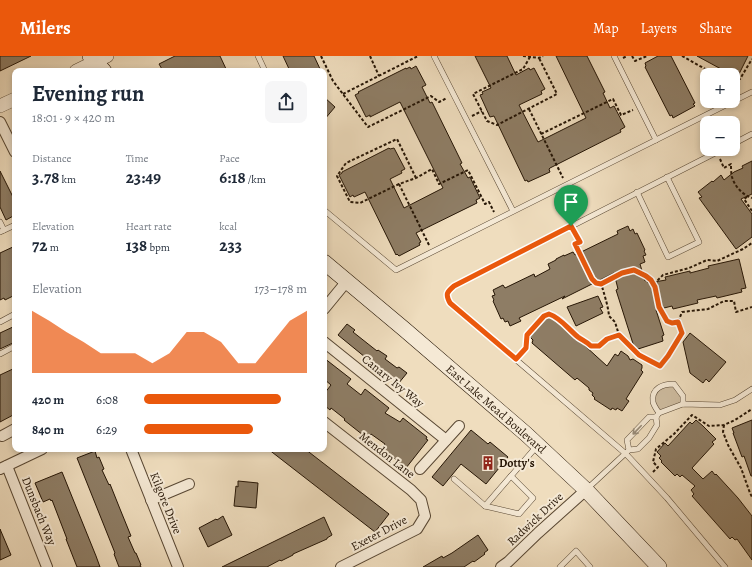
<!DOCTYPE html>
<meta charset="utf-8">
<style>
:root{--surface:#fff;--page:#f6f6f7;--text:#1f2937;--muted:#747a83;--accent:#ea580c}
body{margin:0;font-family:Alegreya,serif;background:var(--page);color:var(--text);height:100vh;display:flex;flex-direction:column;font-size:15px;white-space:nowrap}
*{box-sizing:border-box;margin:0}
p{font-size:13px;color:var(--muted)}
.icon{flex:none;width:22px;height:22px;fill:none;stroke:currentColor;stroke-width:2;stroke-linecap:round;stroke-linejoin:round}
.map{position:relative;flex:1;overflow:hidden}
.panel{position:absolute;left:12px;top:12px;width:315px;height:384px;display:flex;flex-direction:column;background:var(--surface);border-radius:8px;box-shadow:0 2px 6px #0003}
.panel>*{flex:none}
.fabs{position:absolute;left:700px;top:12px;display:grid;gap:8px}
.fabs a{display:grid;place-items:center;width:40px;height:40px;border-radius:8px;background:var(--surface);box-shadow:0 2px 6px #0003;font-size:20px}
.pin{position:absolute;display:grid;place-items:center;width:34px;height:34px;color:#fff;margin:-41px -17px;border-radius:50% 50% 50% 0;rotate:-45deg;box-shadow:0 0 4px #0007}
.pin .icon{rotate:45deg}
.round{display:grid;place-items:center;flex:none;width:42px;height:42px;border-radius:8px;background:var(--page)}
.head{display:flex;align-items:center;justify-content:space-between;height:68px;padding:0 20px}
h1{font-size:22px;font-weight:600;line-height:30px}
.stats{display:grid;grid-template-columns:repeat(3,1fr);gap:6px;height:68px;padding:4px 20px}
.stats div{display:grid;align-content:center}
.stats b{font-size:17px;font-weight:600}
.stats small{font-size:11px;font-weight:400}
.stats p{font-size:11px}
.chart{height:112px;padding:8px 20px}
.chart p{display:flex;justify-content:space-between}
.chart svg{width:100%;height:72px;margin-top:4px;fill:var(--accent);opacity:.7}
ul{padding:0 20px;list-style:none;font-size:13px}
li{display:grid;grid-template-columns:64px 48px 1fr;align-items:center;height:30px}
li i{height:10px;border-radius:5px;background:var(--accent)}
header{display:flex;align-items:center;gap:24px;box-sizing:border-box;height:56px;padding:0 20px;background:var(--accent);color:#fff}
header strong{font-size:19px}
nav{display:flex;gap:22px;margin-inline-start:auto;font-size:14px}
.map>svg:first-child{display:block}
.green{fill:#cdbb9f;stroke:#796852}
.building{fill:#8e7d65;stroke:#251505}
.lines{fill:none;stroke-linecap:round;stroke-linejoin:round}
.service-casing{stroke:#584733;stroke-width:6}
.minor-casing{stroke:#584733;stroke-width:12}
.tertiary-casing{stroke:#584733;stroke-width:14}
.secondary-casing{stroke:#251505;stroke-width:16}
.path{stroke:#251505;stroke-width:2;stroke-dasharray:3 2;stroke-linecap:butt}
.service{stroke:#f5e9d5;stroke-width:5}
.minor{stroke:#f5e9d5;stroke-width:10}
.tertiary{stroke:#f5e9d5;stroke-width:13}
.secondary{stroke:#f5e9d5;stroke-width:15}
.oneway{stroke:#978a77}
.route-casing{stroke:#fff;stroke-width:8}
.route{stroke:#ea580c;stroke-width:5}
.labels{text-anchor:middle;dominant-baseline:central;stroke-width:4;stroke-linejoin:round;paint-order:stroke}
.street-label{font-size:12px;fill:#251505;stroke:#f5e9d5}
.poi-label{font-size:12px;font-weight:bold;fill:#251505;stroke:#f5e9d5;text-anchor:start}
</style>
<header>
<strong>Milers</strong>
<nav><a>Map</a><a>Layers</a><a>Share</a></nav>
</header>
<div class="map">
<svg width="752" height="511" viewBox="0 0 752 511">
<rect width="100%" height="100%" fill="#efddbe"/>
<filter id="stains"><feTurbulence type="fractalNoise" baseFrequency=".005" numOctaves="4"/><feColorMatrix values="0 0 0 0 .2 0 0 0 0 .09 0 0 0 0 .02 0 0 0 .5 -.17"/></filter>
<radialGradient id="worn" r=".72"><stop offset=".6" stop-color="#630" stop-opacity="0"/><stop offset="1" stop-color="#630" stop-opacity=".3"/></radialGradient>
<polygon class="green" points="674,328 679,333 683,348 659,357 653,347 657,333"/>
<g class="building">
<polygon points="0,0 31,0 0,15"/>
<polygon points="175,0 220,0 227,15 163,15 159,8"/>
<polygon points="283,0 314,0 321,15 290,15"/>
<polygon points="475,0 507,0 516,19 529,12 530,14 534,12 545,33 541,35 542,38 519,49 538,86 586,62 556,0 587,0 605,36 603,37 610,52 614,50 625,71 620,74 621,76 550,112 549,113 550,116 528,126 527,124 525,125 494,60 490,61 480,39 483,38 482,36 491,32"/>
<polygon points="658,0 671,0 695,47 693,48 695,50 673,62 672,59 670,60 645,11 646,10 645,7"/>
<polygon points="697,0 748,0 738,20 735,18 734,20"/>
<polygon points="416,10 426,29 422,31 430,47 432,46 462,107 460,108 468,122 470,121 480,142 476,144 477,147 416,177 421,186 419,187 420,189 399,200 397,198 396,199 365,136 354,141 353,139 350,141 339,119 342,117 342,116 389,92 390,93 394,92 405,113 401,115 402,117 390,123 404,152 443,132 400,46 370,61 370,59 366,61 355,39 359,37 358,36 406,12 406,13 410,11 411,13"/>
<polygon points="324,41 335,51 324,64"/>
<polygon points="752,105 752,138 741,143 752,158 752,181 736,193 699,142 702,141 698,136 712,125 713,126 721,119 724,124 734,116 743,112 742,110"/>
<polygon points="0,115 15,145 15,159 6,164 0,151"/>
<polygon points="628,170 630,175 633,173 635,178 637,177 645,194 644,195 646,199 643,200 645,206 640,208 645,225 647,224 648,227 666,224 665,221 690,215 690,217 709,212 708,210 739,203 746,232 741,233 742,236 717,242 716,240 697,244 698,247 673,253 672,250 656,254 664,279 662,280 663,285 635,294 616,234 618,233 614,217 562,243 565,240 519,262 521,265 510,270 508,265 505,266 503,262 501,263 493,245 494,244 492,240 495,239 493,234 503,229 505,232 534,218 535,221 550,213 548,208 556,204 556,203 564,199 564,200 573,196 575,199 618,178 617,175"/>
<polygon points="15,190 15,239 5,244 4,242 0,244 0,197"/>
<polygon points="598,240 603,251 600,252 603,257 576,270 567,251"/>
<polygon points="549,258 584,288 584,289 607,310 615,298 618,300 621,295 628,300 630,304 633,303 642,309 642,312 641,314 643,316 626,343 629,345 622,355 617,352 616,354 612,352 611,354 594,343 595,342 592,339 593,337 589,334 589,332 577,322 575,324 532,287 533,284 530,281"/>
<polygon points="347,268 355,274 353,276 377,295 378,294 387,300 385,303 397,312 399,311 407,317 398,328 338,279"/>
<polygon points="15,270 15,286 0,293 0,277"/>
<polygon points="690,277 726,306 709,326 706,323 703,327 690,317 683,286"/>
<polygon points="324,302 351,323 347,328 361,339 365,333 389,352 385,357 400,366 403,362 427,381 426,383 428,384 406,412 382,392 385,388 371,378 368,383 344,364 345,363 331,352 330,354 324,349 324,338 331,329 324,323"/>
<polygon points="15,312 15,358 0,366 0,319"/>
<polygon points="696,364 703,370 716,383 712,386 714,388 692,412 703,423 712,415 715,419 716,418 738,442 752,460 752,504 737,483 735,484 732,481 730,483 692,440 694,438 691,434 695,430 682,419 680,421 677,418 675,420 661,406 662,405 659,402 661,400 657,396 665,387 668,390 690,366 692,368"/>
<polygon points="752,364 752,420 751,420 744,400 742,401 733,377 734,377 732,372"/>
<polygon points="471,374 488,388 490,386 508,401 486,428 461,408 443,430 432,421"/>
<polygon points="268,393 305,393 389,458 375,476"/>
<polygon points="95,395 97,402 99,401 104,413 102,414 109,429 110,428 120,453 131,480 128,481 135,497 136,497 141,509 140,509 141,511 119,511 114,498 115,497 77,402"/>
<polygon points="62,416 96,500 100,511 77,511 66,483 67,483 52,444 51,445 50,443 43,446 35,427"/>
<polygon points="238,425 258,427 256,452 234,450 236,430 238,431"/>
<polygon points="223,460 232,479 208,491 199,472 216,463 217,464"/>
<polygon points="324,461 332,479 327,482 327,483 293,498 293,499 281,505 280,504 267,511 222,511"/>
<polygon points="0,473 11,499 0,504"/>
<polygon points="478,479 488,494 484,497 485,498 474,506 473,505 464,511 423,511 442,500 443,502 452,497"/>
</g>
<g class="lines">
<defs>
<g id="service">
<polyline points="258,0 265,15"/>
<polyline points="434,0 513,155"/>
<polyline points="614,0 656,84"/>
<polyline points="733,88 752,78"/>
<path d="M723 93 454 230C447 236 445 238 450 247L626 398 667 442 725 511"/>
<polyline points="637,136 668,201 699,186 667,121"/>
<polyline points="324,154 396,214 752,36"/>
<polyline points="0,166 4,174"/>
<polyline points="0,176 15,169"/>
<polyline points="0,266 15,258"/>
<polyline points="0,298 15,290"/>
<path d="M659 357C657 354 654 350 653 346 651 332 663 328 674 328L683 340V348"/>
<polyline points="656,361 659,357 683,348 720,349 735,344 752,333"/>
<polyline points="629,394 627,384 649,361 656,361"/>
<polyline points="454,423 485,450 537,390"/>
<polyline points="587,433 629,394 638,393 649,382 657,369 656,361"/>
<polyline points="485,450 519,458 533,442 511,420"/>
<polyline points="560,511 576,495 590,511"/>
</g>
<g id="minor">
<polyline points="0,66 15,96"/>
<polyline points="324,253 347,225"/>
<polyline points="324,286 446,384"/>
<polyline points="324,366 411,434 421,444 425,460 417,473 341,511"/>
<polyline points="2,380 15,373"/>
<polyline points="131,393 178,511"/>
<polyline points="7,410 47,511"/>
<polyline points="0,413 42,393"/>
<polyline points="420,413 459,370"/>
<polyline points="151,444 189,428"/>
<polyline points="501,511 508,506 538,477 586,434"/>
</g>
<g id="tertiary">
<polyline points="76,15 107,0"/>
<polyline points="0,50 15,43"/>
</g>
<g id="secondary">
<polyline points="90,0 104,15"/>
<polyline points="324,206 404,273 526,378 586,434 659,511"/>
</g>
</defs>
<use href="#service" class="service-casing"/>
<use href="#minor" class="minor-casing"/>
<use href="#tertiary" class="tertiary-casing"/>
<use href="#secondary" class="secondary-casing"/>
<g class="path">
<polyline points="321,0 333,25 368,71 431,40 439,46 447,42"/>
<polyline points="370,0 379,20"/>
<polyline points="523,0 539,2 543,0"/>
<polyline points="632,0 635,5 647,0"/>
<polyline points="682,0 716,19"/>
<polyline points="530,1 523,13 473,38 487,65 497,69 557,38 539,2"/>
<polyline points="623,2 627,0"/>
<polyline points="733,25 740,23 752,3"/>
<polyline points="343,38 418,0"/>
<polyline points="529,53 563,122"/>
<polyline points="472,60 482,55"/>
<polyline points="541,78 613,43 621,59 633,54"/>
<path d="M720 103 724 112 731 108C731 112 731 117 732 121 735 131 743 139 752 142"/>
<polyline points="399,128 360,147 350,146 337,120 346,107 397,83 416,122"/>
<polyline points="747,141 744,143 752,155"/>
<path d="M575 176 580 186 575 189 592 223 596 227H601C604 238 608 249 609 260L615 266 619 279 639 299 660 310 668 300 681 277 678 266 682 256 708 253 724 245H734L736 256 752 251"/>
<polyline points="429,189 399,128 416,122 432,113 439,128 468,114 485,148 489,146 494,156"/>
<path d="M601 227C622 217 640 204 655 231"/>
<polyline points="678,266 672,267 667,265 659,251 655,231 658,224 663,219 689,212 707,204 717,205 743,193 752,187"/>
<polyline points="521,298 526,292 527,279 543,260 549,258 555,260 578,281 586,285 591,290 599,290 607,283 619,279"/>
<polyline points="724,369 723,376 728,389 741,412 750,437 752,441"/>
<polyline points="653,416 658,411 653,406 656,393 674,378 692,359 709,370 724,369 735,364 752,353"/>
</g>
<use href="#service" class="service"/>
<use href="#minor" class="minor"/>
<use href="#tertiary" class="tertiary"/>
<use href="#secondary" class="secondary"/>
</g>
<defs><path id="oneway-shaft" d="M-6 0H5M1.5-3L5.5 0L1.5 3" fill="none" stroke-width="1.6" stroke-linecap="round" stroke-linejoin="round"/></defs>
<use class="oneway" href="#oneway-shaft" transform="translate(637 374) rotate(134)"/>
<g class="lines">
<defs>
<path id="route" d="M571 170 580 186 575 188 592 223 596 227 601 228 622 217 634 214 646 220 651 224 655 231 659 251 667 265 672 267 678 266 682 277 668 300 660 310 639 299 619 279 607 283 599 290H591C587 286 582 284 578 281 568 273 561 262 549 258L544 260 527 279 526 292 516 303 450 247C445 238 447 236 454 230Z"/>
</defs>
<use href="#route" class="route-casing"/>
<use href="#route" class="route"/>
</g>
<defs>
<symbol id="building-bare" viewBox="-9 -9 18 18"><path d="M-4-6H4V6H1V3H-1V6H-4ZM-2.5-4.3h1.7v1.8h-1.7ZM.8-4.3h1.7v1.8H.8ZM-2.5-1h1.7V.8h-1.7ZM.8-1h1.7V.8H.8Z" fill="#8f2418" stroke="#f5e9d5" stroke-width="2.5" paint-order="stroke"/></symbol>
</defs>
<g fill-rule="evenodd">
<use href="#building-bare" x="478" y="397" width="20" height="20"/>
</g>
<g class="labels">
<g class="street-label">
<text transform="translate(393 325) rotate(39)">Canary Ivy Way</text>
<text transform="translate(496 353) rotate(41)">East Lake Mead Boulevard</text>
<text transform="translate(387 399) rotate(38)">Mendon Lane</text>
<text transform="translate(166 447) rotate(68)">Kilgore Drive</text>
<text transform="translate(39 455) rotate(68)">Dunsbach Way</text>
<text transform="translate(535 463) rotate(-43)">Radwick Drive</text>
<text transform="translate(379 477) rotate(-28)">Exeter Drive</text>
</g>
<g class="poi-label">
<text x="499" y="407">Dotty's</text>
</g>
</g>
<rect width="100%" height="100%" filter="url(#stains)"/>
<rect width="100%" height="100%" fill="url(#worn)"/>
</svg>
<div class="fabs">
<a>+</a>
<a>−</a>
</div>
<div class="pin" style="left:571px;top:170px;background:#1e9e55"><svg class="icon" aria-label="arrive" viewBox="0 0 24 24"><path d="M6 21V4h12l-3 4 3 4H6"/></svg></div>
<section class="panel">
<div class="head"><div><h1>Evening run</h1><p>18:01 · 9 × 420 m</p></div><a class="round"><svg class="icon" aria-label="share" viewBox="0 0 24 24"><path d="M12 15V3M7 8l5-5 5 5M5 13v7h14v-7"/></svg></a></div>
<div class="stats">
<div><p>Distance</p><b>3.78<small> km</small></b></div>
<div><p>Time</p><b>23:49</b></div>
<div><p>Pace</p><b>6:18<small> /km</small></b></div>
</div>
<div class="stats">
<div><p>Elevation</p><b>72<small> m</small></b></div>
<div><p>Heart rate</p><b>138<small> bpm</small></b></div>
<div><p>kcal</p><b>233</b></div>
</div>
<div class="chart"><p><span>Elevation</span>173–178 m</p>
<svg viewBox="0 0 160 44" preserveAspectRatio="none"><path d="M0 44V6L10 12L20 19L30 25L40 32L50 32L60 32L70 38L80 32L90 19L100 19L110 25L120 38L130 38L140 25L150 12L160 6V44z"/></svg>
</div>
<ul>
<li><b>420 m</b>6:08<i style="width:84%"></i></li>
<li><b>840 m</b>6:29<i style="width:67%"></i></li>
</ul>
</section>
</div>
